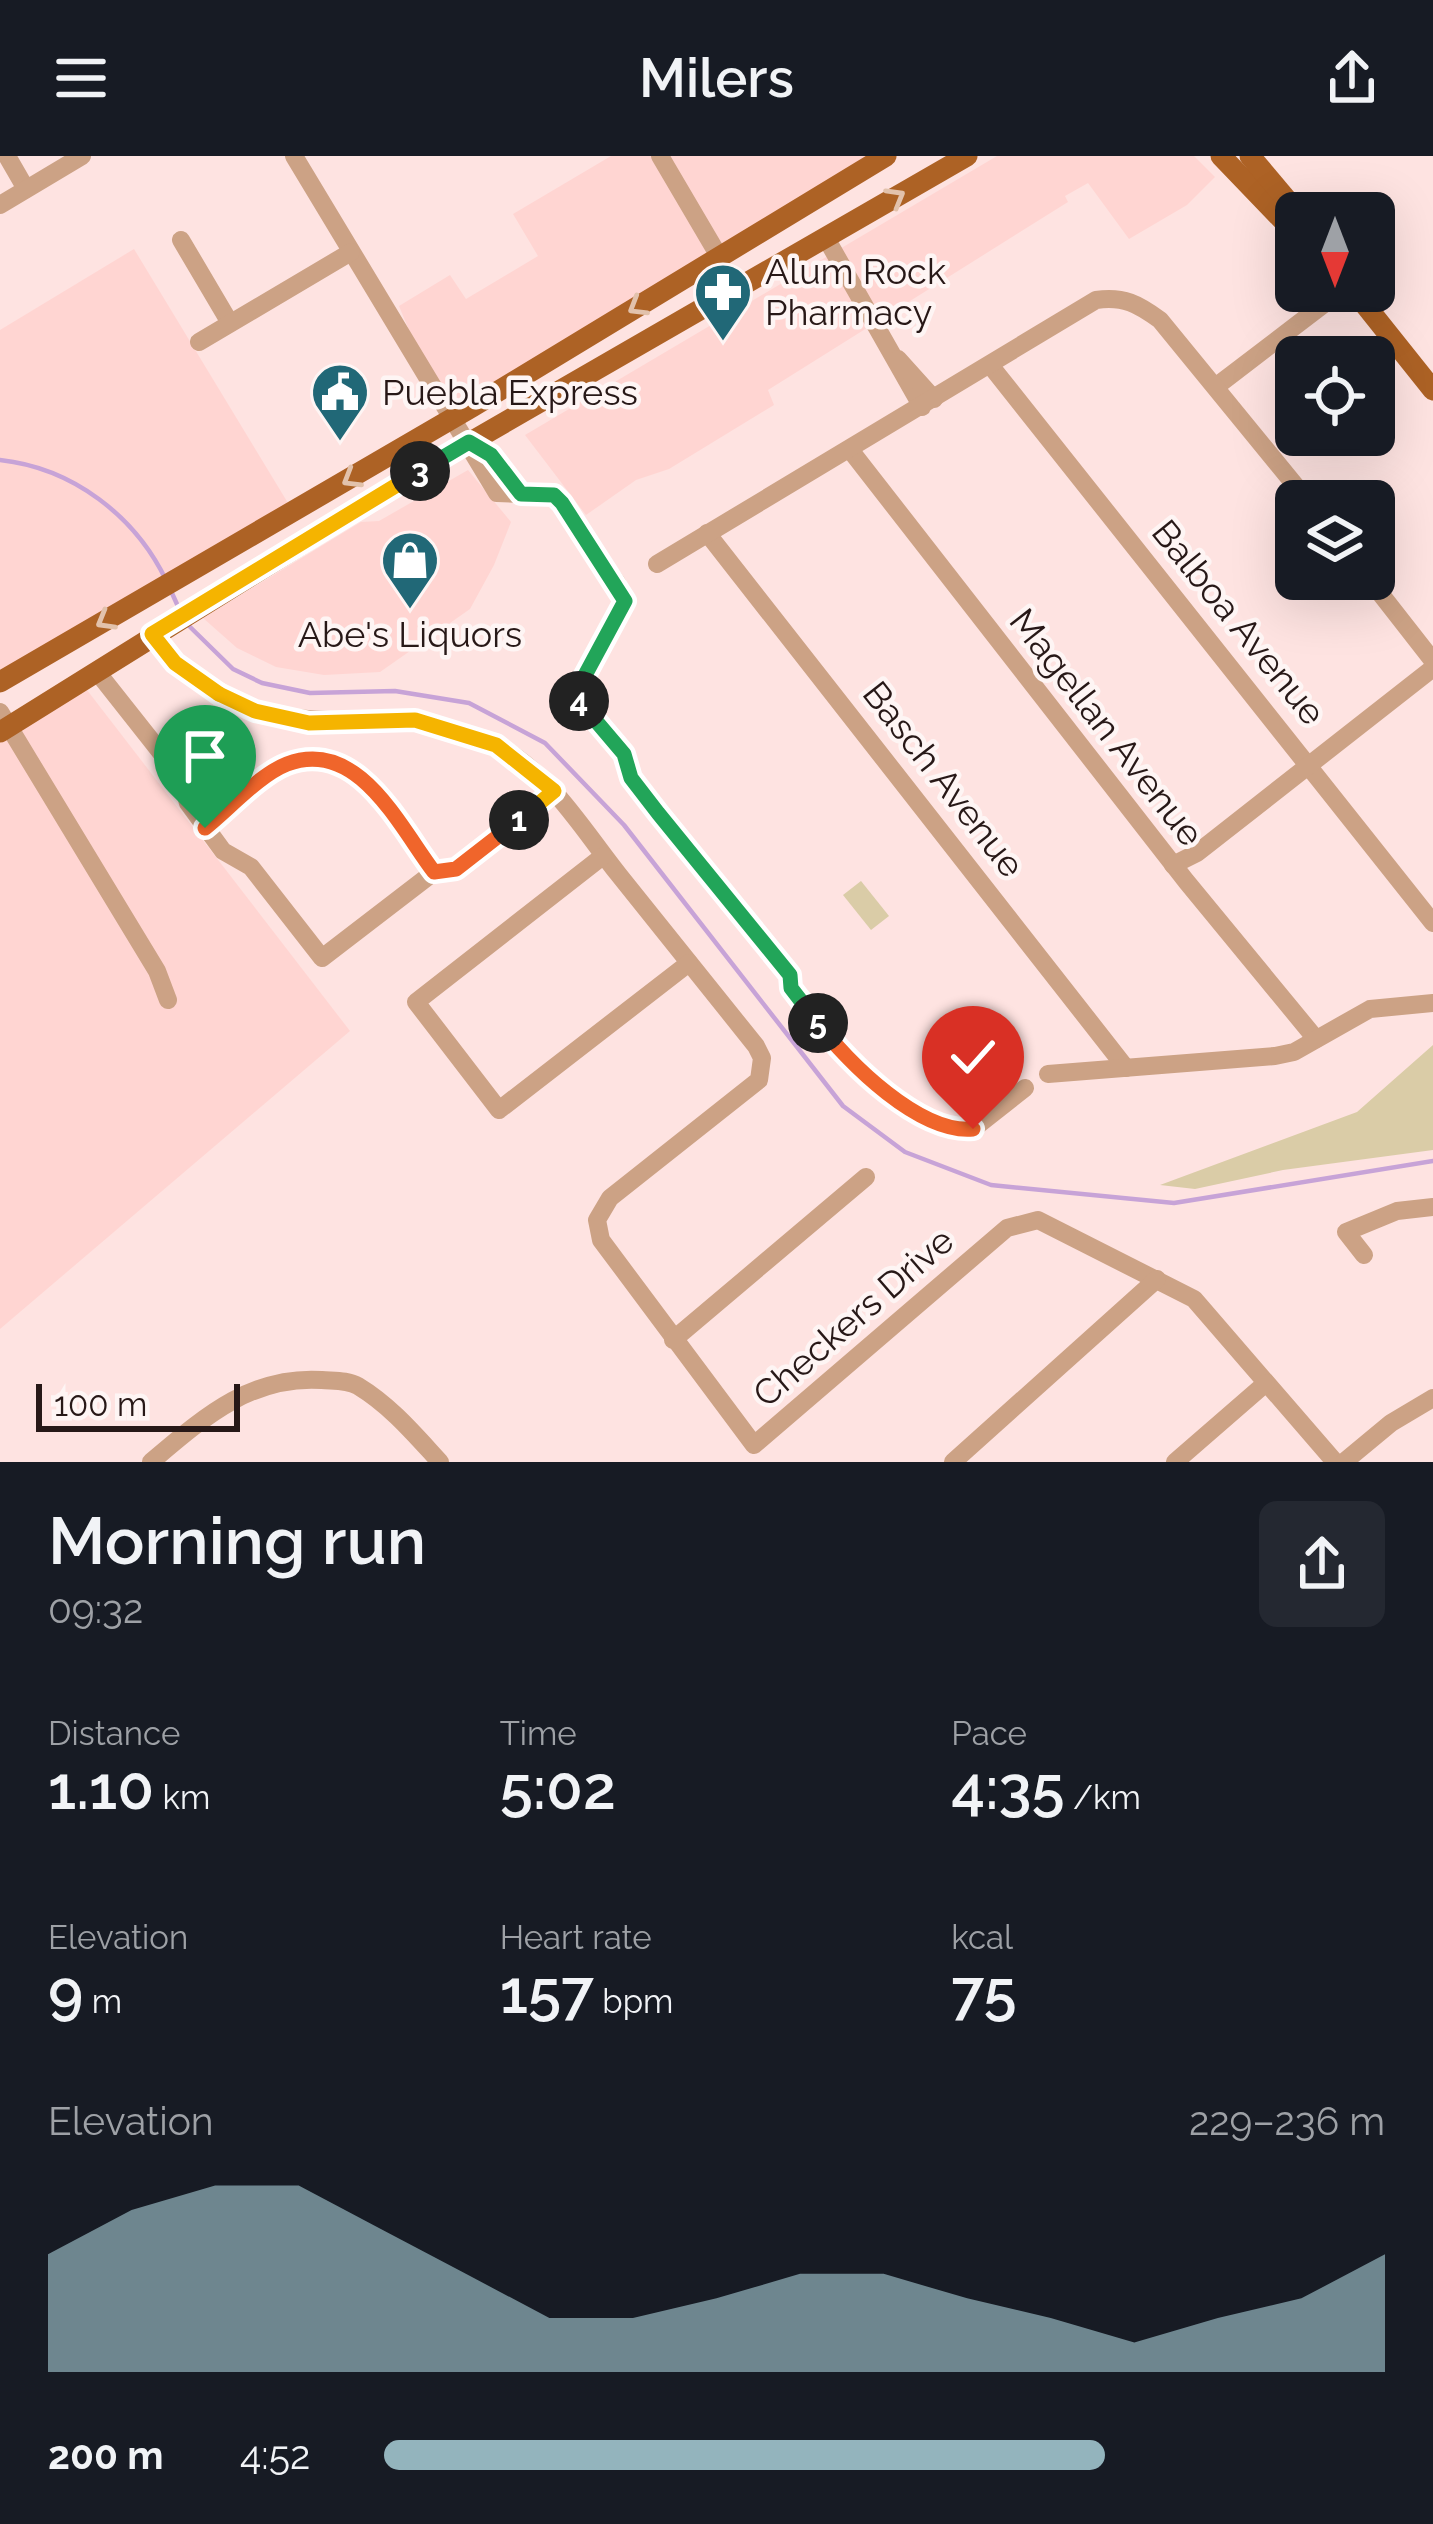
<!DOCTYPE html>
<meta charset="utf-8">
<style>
:root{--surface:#171b24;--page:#242831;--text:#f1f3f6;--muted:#9ea1a6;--accent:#93b4bd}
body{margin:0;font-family:Raleway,sans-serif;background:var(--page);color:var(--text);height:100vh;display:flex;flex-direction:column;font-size:45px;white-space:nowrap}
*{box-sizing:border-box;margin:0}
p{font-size:39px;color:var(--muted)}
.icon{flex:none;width:66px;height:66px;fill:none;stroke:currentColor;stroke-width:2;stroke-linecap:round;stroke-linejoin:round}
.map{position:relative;height:1306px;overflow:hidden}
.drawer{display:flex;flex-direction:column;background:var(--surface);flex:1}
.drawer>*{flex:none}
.needle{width:78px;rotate:180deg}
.tools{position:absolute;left:1275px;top:36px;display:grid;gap:24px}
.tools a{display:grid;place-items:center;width:120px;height:120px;border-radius:18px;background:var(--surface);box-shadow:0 12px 48px #0002;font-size:60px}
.scale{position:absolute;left:36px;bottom:30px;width:204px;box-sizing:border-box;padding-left:12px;border:6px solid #271817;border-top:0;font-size:33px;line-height:42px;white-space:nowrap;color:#271817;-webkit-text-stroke:9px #fef5f4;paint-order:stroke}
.pin{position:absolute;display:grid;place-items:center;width:102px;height:102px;color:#fff;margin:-123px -51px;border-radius:50% 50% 50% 0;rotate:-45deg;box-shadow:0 0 12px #0007}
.pin .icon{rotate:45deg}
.km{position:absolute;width:60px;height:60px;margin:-30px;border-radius:50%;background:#222;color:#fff;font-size:33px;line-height:60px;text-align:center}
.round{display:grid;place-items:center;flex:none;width:126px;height:126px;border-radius:18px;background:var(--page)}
.head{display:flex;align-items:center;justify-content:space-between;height:204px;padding:0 48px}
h1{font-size:66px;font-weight:600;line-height:90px}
.figures{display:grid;grid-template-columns:repeat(3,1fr);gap:18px;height:204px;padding:12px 48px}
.figures div{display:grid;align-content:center}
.figures b{font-size:60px;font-weight:600}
.figures small{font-size:33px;font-weight:400}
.figures p{font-size:33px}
.chart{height:336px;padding:24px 48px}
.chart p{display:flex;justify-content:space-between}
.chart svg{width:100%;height:216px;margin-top:12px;fill:var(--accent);opacity:.7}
ul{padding:0 48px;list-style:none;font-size:39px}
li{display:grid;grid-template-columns:192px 144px 1fr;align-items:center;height:90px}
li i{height:30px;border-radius:15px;background:var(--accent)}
header{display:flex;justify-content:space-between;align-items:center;height:156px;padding:0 48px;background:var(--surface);font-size:54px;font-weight:600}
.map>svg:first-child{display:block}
.built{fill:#ffd5d2}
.green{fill:#dacca7}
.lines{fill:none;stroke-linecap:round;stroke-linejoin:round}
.stream{stroke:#c7a3d7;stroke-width:4.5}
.minor{stroke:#cca285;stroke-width:18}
.major{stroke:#ad6225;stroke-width:21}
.oneway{stroke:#e2c2ac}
.split-1-casing{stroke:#fff;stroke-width:24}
.split-2-casing{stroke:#fff;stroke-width:24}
.split-3-casing{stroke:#fff;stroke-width:24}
.split-4-casing{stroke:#fff;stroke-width:24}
.split-5-casing{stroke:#fff;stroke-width:24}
.split-6-casing{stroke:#fff;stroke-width:24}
.split-1{stroke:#f0652b;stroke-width:15}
.split-2{stroke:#f5b400;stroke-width:15}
.split-3{stroke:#f5b400;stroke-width:15}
.split-4{stroke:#22a559;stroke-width:15}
.split-5{stroke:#22a559;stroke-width:15}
.split-6{stroke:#f0652b;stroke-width:15}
.labels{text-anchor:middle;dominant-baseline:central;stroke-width:9;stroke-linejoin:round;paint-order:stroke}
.poi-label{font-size:36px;fill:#271817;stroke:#fef5f4;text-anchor:start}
.street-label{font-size:36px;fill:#271817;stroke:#fef5f4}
</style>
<header><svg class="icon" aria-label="menu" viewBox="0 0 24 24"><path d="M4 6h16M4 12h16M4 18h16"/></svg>Milers<svg class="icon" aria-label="share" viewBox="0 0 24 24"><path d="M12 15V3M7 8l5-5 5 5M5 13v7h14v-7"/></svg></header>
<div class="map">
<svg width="1433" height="1306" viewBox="0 0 1433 1306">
<rect width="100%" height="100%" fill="#fee3e1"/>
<g class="built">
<polygon points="611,0 894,0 445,261 399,150 450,119 466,143 538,100 513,58"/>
<polygon points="997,0 1194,0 1215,21 1187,49 1129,83 1088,27 1065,40 1068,46 768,234 774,249 669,313 636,324 586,359 525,279"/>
<polygon points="134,93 291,352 0,521 0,174"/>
<polygon points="468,314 511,366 494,409 470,453 380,516 324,519 276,511 237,492 203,462 361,366 379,365"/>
<polygon points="87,534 350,875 0,1173 0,585"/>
</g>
<g class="green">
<polygon points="861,725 889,760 871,774 843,739"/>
<polygon points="1433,889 1433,994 1283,1014 1195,1033 1160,1029 1357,956"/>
</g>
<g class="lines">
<g class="stream">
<path d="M0 304C73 312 135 360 166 424"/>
<polyline points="171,435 181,457"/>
<polyline points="186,467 233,513 262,527 310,537 395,535 469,547 545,587 624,669 843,950 905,996 991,1029 1174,1047 1433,1005"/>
</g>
<g class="minor">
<polyline points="7,0 26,33"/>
<path d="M294 0 497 337 554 339 617 427 623 452 576 536 578 544 624 598 631 622 658 657 790 819C793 870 920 978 973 973L1025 932"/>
<polyline points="660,0 720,102"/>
<polyline points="0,49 82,0"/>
<polyline points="826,82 922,251"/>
<polyline points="181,84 230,167"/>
<polyline points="199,186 351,96"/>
<polyline points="898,203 934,243"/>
<polyline points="990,209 1433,767"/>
<polyline points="1218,229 1341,135"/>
<polyline points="469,287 492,299 521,337"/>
<polyline points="851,295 1186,725 1316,883"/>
<polyline points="707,377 1126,912"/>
<path d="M657 408 1096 144C1124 140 1138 148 1160 164L1308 345"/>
<polyline points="1369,423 1433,505"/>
<path d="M152 478C254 617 371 530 494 588 548 614 583 674 619 719 664 776 710 833 756 890L762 902 759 924 610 1042 597 1064 601 1084 754 1289 1007 1072 1038 1064 1194 1143 1335 1306"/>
<polyline points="98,517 181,622 188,647 223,695 251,711 322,802 434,716 456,713 554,635"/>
<polyline points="0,556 157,815 168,844"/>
<path d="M205 672C229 653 259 619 287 608 358 581 399 670 434 716"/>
<polyline points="603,700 416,846 499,954 689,807"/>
<polyline points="1173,709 1197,697 1433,512"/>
<polyline points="1048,918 1275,900 1294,896 1370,853 1433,847"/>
<polyline points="1364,1099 1346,1076 1397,1055 1433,1051"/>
<polyline points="673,1184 866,1021"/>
<path d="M151 1306C202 1263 250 1219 322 1224 334 1225 348 1224 358 1230 391 1250 415 1279 440 1306"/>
<polyline points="953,1306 1157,1123"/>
<polyline points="1175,1306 1266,1227"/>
<polyline points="1344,1306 1391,1267 1433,1242"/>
</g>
<g class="major">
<polyline points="1221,0 1296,78"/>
<polyline points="1250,0 1298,57"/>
<polyline points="1354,135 1433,234"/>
<polyline points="0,526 472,251 886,0"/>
<polyline points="0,576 403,325 967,0"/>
</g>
</g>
<defs><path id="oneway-chevron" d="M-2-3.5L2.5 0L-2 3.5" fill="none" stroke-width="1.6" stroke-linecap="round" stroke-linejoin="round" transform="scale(3)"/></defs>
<g class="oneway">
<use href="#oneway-chevron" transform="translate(896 41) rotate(-30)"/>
<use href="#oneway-chevron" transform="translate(637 151) rotate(149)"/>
<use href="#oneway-chevron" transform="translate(351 323) rotate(149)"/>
<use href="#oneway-chevron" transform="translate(105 465) rotate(150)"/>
</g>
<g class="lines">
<defs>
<path id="split-1" d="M205 672C229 653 259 619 287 608 358 581 399 670 434 716L456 713 519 664"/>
<polyline id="split-2" points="219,538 255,555 309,567 415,564 496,589 554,635 519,664"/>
<polyline id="split-3" points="219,538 175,507 152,478 420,315"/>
<polyline id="split-4" points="420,315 469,286 491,299 521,338 554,339 562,347 625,445 576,536 579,545"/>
<polyline id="split-5" points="579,545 624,598 631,622 658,657 790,819 791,832 818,867"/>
<path id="split-6" d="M818 867C848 907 920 978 973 973"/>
</defs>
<use href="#split-1" class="split-1-casing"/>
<use href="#split-2" class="split-2-casing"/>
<use href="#split-3" class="split-3-casing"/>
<use href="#split-4" class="split-4-casing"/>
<use href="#split-5" class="split-5-casing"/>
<use href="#split-6" class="split-6-casing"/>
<use href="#split-1" class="split-1"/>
<use href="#split-2" class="split-2"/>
<use href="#split-3" class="split-3"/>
<use href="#split-4" class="split-4"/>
<use href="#split-5" class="split-5"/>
<use href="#split-6" class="split-6"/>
</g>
<defs>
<symbol id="pharmacy-pin" viewBox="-11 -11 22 30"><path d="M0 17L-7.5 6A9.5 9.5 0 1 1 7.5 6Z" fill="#216877" stroke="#fef5f4"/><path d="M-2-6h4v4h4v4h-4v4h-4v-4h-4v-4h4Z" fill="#fff"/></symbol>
<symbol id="civic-pin" viewBox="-11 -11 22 30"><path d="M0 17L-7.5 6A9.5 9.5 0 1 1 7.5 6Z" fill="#216877" stroke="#fef5f4"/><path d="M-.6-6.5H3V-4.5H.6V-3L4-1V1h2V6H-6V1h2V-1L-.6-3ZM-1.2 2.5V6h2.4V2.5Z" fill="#fff"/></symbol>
<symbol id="shop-pin" viewBox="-11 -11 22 30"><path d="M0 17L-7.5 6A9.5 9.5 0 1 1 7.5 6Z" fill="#216877" stroke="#fef5f4"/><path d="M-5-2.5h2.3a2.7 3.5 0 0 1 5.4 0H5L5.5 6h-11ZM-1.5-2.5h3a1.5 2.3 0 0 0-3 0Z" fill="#fff"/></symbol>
</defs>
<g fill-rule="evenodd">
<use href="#pharmacy-pin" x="690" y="103" width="66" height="90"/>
<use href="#civic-pin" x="307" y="203" width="66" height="90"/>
<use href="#shop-pin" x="377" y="371" width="66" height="90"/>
</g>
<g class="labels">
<g class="poi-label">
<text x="765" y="115">Alum Rock<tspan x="765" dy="41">Pharmacy</tspan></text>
<text x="382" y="236">Puebla Express</text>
<text x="410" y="478" text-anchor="middle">Abe's Liquors</text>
</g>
<g class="street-label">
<text transform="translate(1239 466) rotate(51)">Balboa Avenue</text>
<text transform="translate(1107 571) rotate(52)">Magellan Avenue</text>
<text transform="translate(944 623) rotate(52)">Basch Avenue</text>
<text transform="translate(853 1161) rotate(-41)">Checkers Drive</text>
</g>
</g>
</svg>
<div class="tools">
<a><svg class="needle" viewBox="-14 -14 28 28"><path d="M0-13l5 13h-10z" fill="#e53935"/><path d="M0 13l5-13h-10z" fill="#9ea1a6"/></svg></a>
<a><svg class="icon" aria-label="locate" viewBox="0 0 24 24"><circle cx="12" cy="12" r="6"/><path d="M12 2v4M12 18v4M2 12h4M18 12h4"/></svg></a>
<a><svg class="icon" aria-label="layers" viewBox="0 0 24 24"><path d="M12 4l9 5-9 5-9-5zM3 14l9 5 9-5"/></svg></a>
</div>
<div class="scale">100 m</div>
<div class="pin" style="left:205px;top:672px;background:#1e9e55"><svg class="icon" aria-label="arrive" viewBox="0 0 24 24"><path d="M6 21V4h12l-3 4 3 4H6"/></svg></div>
<div class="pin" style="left:973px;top:973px;background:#d93025"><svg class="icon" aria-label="check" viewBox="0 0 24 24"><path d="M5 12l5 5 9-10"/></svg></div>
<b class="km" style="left:519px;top:664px">1</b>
<b class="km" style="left:420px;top:315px">3</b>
<b class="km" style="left:579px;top:545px">4</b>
<b class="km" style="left:818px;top:867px">5</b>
</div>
<section class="drawer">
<div class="head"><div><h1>Morning run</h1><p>09:32</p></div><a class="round"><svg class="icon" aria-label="share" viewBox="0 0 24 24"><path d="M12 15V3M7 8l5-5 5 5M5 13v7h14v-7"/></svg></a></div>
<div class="figures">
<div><p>Distance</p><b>1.10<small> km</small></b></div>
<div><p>Time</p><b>5:02</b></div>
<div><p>Pace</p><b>4:35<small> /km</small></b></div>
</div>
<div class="figures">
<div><p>Elevation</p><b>9<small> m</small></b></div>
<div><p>Heart rate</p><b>157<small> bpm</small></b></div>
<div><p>kcal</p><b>75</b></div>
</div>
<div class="chart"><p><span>Elevation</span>229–236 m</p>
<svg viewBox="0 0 160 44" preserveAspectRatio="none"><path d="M0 44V20L10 11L20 6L30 6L40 15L50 24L60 33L70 33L80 29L90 24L100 24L110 29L120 33L130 38L140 33L150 29L160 20V44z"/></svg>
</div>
<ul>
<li><b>200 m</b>4:52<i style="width:72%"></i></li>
</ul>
</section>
